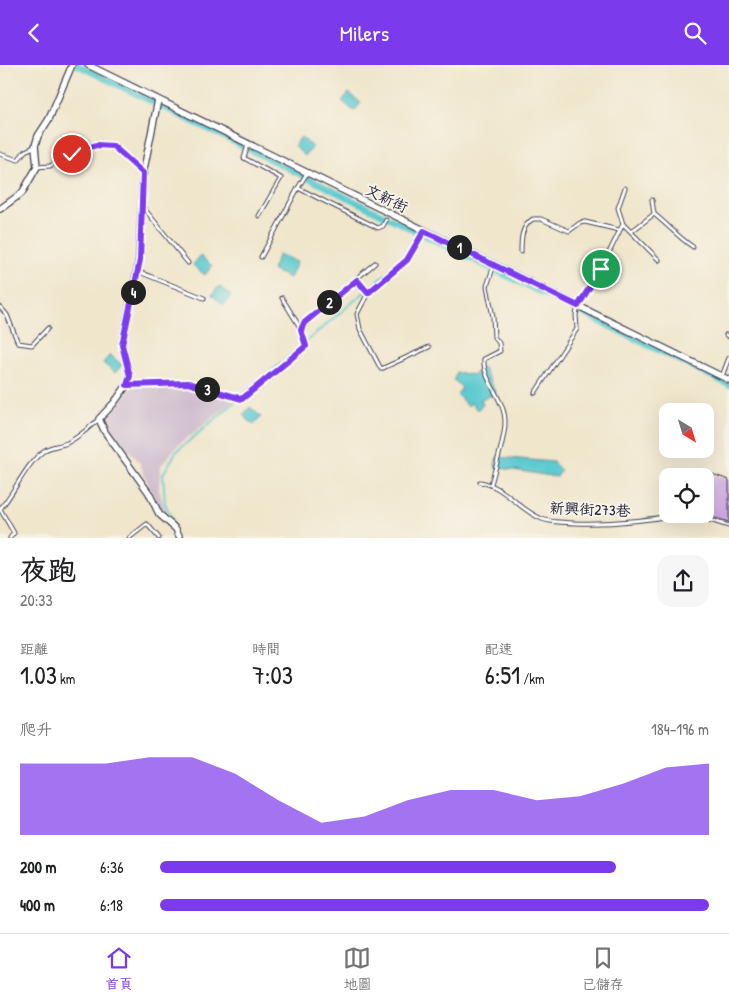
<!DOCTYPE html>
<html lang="zh-TW">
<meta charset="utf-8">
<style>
:root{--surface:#fff;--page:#f6f6f6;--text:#202124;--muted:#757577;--line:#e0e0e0;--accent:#7c3aed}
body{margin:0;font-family:"Patrick Hand","LXGW WenKai TC",sans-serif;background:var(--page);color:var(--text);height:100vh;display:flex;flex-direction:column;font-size:19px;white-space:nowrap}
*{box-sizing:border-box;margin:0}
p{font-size:16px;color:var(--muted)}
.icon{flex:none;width:28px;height:28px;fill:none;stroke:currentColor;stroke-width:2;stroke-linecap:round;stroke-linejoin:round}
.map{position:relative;height:473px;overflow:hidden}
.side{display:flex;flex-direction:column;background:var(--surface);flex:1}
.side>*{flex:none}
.needle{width:32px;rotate:142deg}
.fabs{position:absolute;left:659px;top:338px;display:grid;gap:10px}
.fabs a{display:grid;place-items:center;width:55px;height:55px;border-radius:10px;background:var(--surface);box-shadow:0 5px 20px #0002;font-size:25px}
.pin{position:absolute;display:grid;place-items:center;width:42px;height:42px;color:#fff;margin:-21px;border:2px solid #fff;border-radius:50%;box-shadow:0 1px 5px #0007}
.km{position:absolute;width:25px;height:25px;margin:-12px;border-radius:50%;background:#222;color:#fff;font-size:14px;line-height:25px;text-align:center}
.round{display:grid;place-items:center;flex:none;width:52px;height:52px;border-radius:15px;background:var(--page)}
.overview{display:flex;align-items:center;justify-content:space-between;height:85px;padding:0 20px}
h1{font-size:28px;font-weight:600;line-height:38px}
.stats{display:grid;grid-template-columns:repeat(3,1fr);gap:8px;height:85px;padding:5px 20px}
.stats div{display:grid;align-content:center}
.stats b{font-size:25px;font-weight:600}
.stats small{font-size:14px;font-weight:400}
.stats p{font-size:14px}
.chart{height:140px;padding:10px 20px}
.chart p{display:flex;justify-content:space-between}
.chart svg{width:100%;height:90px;margin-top:5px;fill:var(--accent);opacity:.7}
ul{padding:0 20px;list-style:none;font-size:16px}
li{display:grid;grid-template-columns:80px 60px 1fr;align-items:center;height:38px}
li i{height:12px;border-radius:6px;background:var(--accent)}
header{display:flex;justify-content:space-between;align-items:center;height:65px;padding:0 20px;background:var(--accent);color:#fff;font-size:22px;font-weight:600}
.menu{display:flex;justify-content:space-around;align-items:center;height:70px;border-top:1px solid var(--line);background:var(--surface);font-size:14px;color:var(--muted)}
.menu a{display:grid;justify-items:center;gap:2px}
.menu .on{color:var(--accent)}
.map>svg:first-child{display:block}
.industrial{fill:#cfbdce}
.water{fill:#5dcad0;stroke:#407686}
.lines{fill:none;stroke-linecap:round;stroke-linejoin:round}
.stream{stroke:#5dcad0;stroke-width:2}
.canal{stroke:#5dcad0;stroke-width:6}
.building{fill:#cfa8e5}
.service-casing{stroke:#413f51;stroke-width:5}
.minor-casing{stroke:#413f51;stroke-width:8}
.service{stroke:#fff;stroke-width:3}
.minor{stroke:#fff;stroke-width:5.5}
.route-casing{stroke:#fff;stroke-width:10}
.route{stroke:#7c3aed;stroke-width:6}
.labels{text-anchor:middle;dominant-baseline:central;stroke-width:4;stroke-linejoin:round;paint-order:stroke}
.street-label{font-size:15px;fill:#22223b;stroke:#f7f3e8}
</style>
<header><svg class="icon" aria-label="back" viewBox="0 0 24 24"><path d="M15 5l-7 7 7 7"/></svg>Milers<svg class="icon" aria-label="search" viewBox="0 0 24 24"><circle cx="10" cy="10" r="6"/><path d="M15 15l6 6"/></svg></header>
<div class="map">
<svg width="729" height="473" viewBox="0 0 729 473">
<rect width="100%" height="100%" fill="#f7f3e8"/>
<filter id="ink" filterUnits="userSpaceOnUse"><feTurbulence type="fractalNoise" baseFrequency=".02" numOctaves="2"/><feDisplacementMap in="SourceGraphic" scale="10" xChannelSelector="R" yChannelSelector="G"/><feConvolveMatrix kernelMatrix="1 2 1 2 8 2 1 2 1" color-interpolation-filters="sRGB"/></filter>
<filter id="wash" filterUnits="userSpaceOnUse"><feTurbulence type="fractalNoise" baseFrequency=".0096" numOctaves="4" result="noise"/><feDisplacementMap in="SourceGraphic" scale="20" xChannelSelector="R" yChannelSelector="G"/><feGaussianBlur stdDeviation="1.12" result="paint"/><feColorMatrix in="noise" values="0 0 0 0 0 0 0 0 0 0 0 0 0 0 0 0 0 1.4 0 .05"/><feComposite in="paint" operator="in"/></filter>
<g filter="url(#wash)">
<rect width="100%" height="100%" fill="#f0e6cc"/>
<polygon class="industrial" points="187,319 234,336 177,381 160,402 159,425 167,450 158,442 139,397 105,357 132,322 172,323"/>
<g class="water">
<polygon points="349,28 361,38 354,46 342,36"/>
<polygon points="301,72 313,82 305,91 294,81"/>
<polygon points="279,189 297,197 290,213 272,205"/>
<polygon points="200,191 212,201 205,210 193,200"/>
<polygon points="219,221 231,231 224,240 212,230"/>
<polygon points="110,290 122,300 115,308 103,298"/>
<polygon points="483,302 496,329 481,334 483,340 477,345 472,338 467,341 457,329 462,323 454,315 456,307 473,310"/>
<polygon points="250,342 261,352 254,360 243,350"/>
<polygon points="497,392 553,397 561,405 557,412 495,402"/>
</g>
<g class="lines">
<polyline class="stream" points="173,458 165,438 163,409 176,387 407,191 418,167"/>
<polyline class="canal" points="77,0 729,320"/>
</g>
<g id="blocks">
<polygon class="building" points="707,407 729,415 729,457 705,450 705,414"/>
</g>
</g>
<g filter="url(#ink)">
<use href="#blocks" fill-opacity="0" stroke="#413f51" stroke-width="1"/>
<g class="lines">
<defs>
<g id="service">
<polyline points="248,80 244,93 281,113 259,151"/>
<polyline points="0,89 18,95 25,86 34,82"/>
<polyline points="37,102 50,101 72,89 96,80 113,81 143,109"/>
<polyline points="298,123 307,108"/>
<polyline points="652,135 654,149"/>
<polyline points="143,142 188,198"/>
<polyline points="623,159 659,195"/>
<polyline points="424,166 407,195 368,228 357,249 360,264 381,304 429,282"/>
<path d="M632 166 654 149C668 160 678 172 693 182"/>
<path d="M521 187C521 175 521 161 533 154H541L569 166 580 158 585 157 619 165"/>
<polyline points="261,192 298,123 378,163 383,161 386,155"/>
<polyline points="137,206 204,233"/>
<polyline points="357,215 368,228"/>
<polyline points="282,233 301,264"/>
<polyline points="0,242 7,250 18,278 32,280 48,263"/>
<polyline points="726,270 729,272"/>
<polyline points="722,311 729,293"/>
<polyline points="127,320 188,318 242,334 306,281 301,265 304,258 375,198"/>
<polyline points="535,328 577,264 576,250 578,241 601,204 623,159 618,143 625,123"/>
<path d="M480 417C505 421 519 445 542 454 552 458 566 457 576 458 612 459 645 456 680 449"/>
<path d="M491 419C495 403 505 374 505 358 506 335 482 315 484 294L500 286 499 278 494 272 493 252 487 221 494 200"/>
<polyline points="690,449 729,461"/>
<path d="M10 473 14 468 0 444C15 427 26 398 45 385 51 381 60 381 67 378 79 372 89 363 99 354"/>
<polyline points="129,473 147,459 159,473"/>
</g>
<g id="minor">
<polyline points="88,0 729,315"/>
<polyline points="158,35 143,109 139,195 122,280 130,311 127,320 114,338 99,354 105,367 149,428 159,449 176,464 180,473"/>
<polyline points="0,144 22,128 37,102 35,81 38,71 49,54 72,0"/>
</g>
</defs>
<use href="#service" class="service-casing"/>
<use href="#minor" class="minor-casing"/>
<use href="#service" class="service"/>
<use href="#minor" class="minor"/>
</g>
</g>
<g class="lines" filter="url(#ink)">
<defs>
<polyline id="route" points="72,89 96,80 113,81 143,108 140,195 122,280 130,311 127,320 188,318 242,334 306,281 301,265 304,258 357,215 368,228 407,195 424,166 578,241 601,204"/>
</defs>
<use href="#route" class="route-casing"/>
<use href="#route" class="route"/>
</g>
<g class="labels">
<g class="street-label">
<text transform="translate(387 133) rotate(26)">文新街</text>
<text transform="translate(590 444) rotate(2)">新興街273巷</text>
</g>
</g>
</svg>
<div class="fabs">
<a><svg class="needle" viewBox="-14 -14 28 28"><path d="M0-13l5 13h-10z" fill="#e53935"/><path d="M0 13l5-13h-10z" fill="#757577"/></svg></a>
<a><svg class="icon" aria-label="locate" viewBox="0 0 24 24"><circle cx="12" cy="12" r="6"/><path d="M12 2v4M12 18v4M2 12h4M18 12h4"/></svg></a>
</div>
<div class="pin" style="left:601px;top:204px;background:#1e9e55"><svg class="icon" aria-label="arrive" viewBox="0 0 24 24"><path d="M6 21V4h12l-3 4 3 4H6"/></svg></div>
<div class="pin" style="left:72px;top:89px;background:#d93025"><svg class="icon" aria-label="check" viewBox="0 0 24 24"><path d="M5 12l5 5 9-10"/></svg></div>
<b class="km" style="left:459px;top:182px">1</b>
<b class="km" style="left:329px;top:237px">2</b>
<b class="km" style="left:207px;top:324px">3</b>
<b class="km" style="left:133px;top:227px">4</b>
</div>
<section class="side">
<div class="overview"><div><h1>夜跑</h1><p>20:33</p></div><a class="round"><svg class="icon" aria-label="share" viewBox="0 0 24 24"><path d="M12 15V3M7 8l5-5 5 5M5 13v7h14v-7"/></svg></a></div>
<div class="stats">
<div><p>距離</p><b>1.03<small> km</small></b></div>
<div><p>時間</p><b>7:03</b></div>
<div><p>配速</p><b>6:51<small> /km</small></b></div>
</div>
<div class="chart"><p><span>爬升</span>184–196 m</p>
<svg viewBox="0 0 160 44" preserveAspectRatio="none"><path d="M0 44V9L10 9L20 9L30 6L40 6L50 14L60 27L70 38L80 35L90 27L100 22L110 22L120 27L130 25L140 19L150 11L160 9V44z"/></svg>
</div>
<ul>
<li><b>200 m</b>6:36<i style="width:83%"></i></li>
<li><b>400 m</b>6:18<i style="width:100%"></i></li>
</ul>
</section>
<nav class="menu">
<a class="on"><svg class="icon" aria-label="home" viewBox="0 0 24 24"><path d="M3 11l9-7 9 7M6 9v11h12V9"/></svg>首頁</a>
<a><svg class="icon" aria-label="map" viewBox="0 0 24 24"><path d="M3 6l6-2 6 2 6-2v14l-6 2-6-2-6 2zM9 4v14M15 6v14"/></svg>地圖</a>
<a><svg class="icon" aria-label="saved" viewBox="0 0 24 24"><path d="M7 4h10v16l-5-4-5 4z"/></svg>已儲存</a>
</nav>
